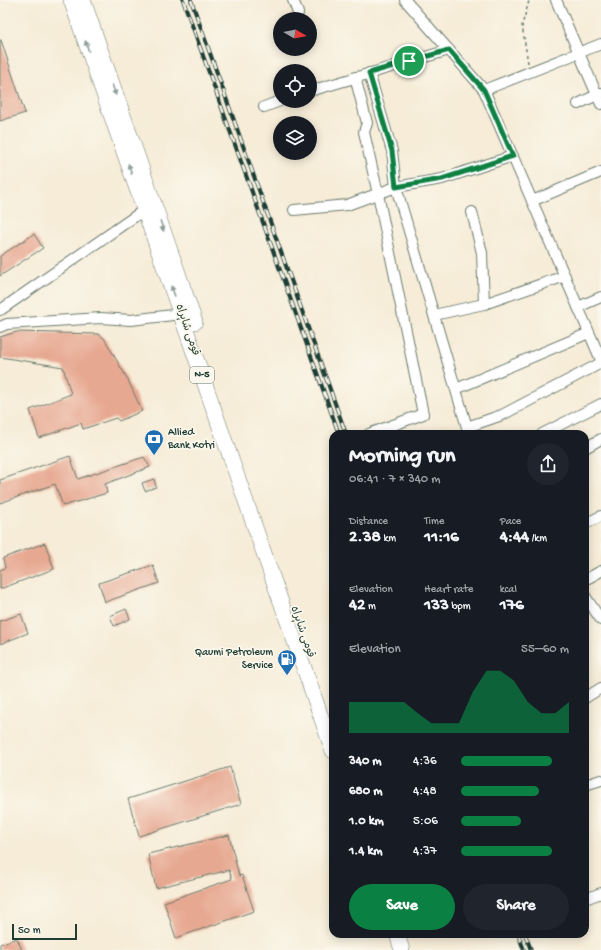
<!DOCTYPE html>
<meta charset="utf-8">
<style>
:root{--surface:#171b24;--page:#20242c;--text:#f1f3f6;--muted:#9ea1a6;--accent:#0b8043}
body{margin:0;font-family:"Gochi Hand","Playpen Sans Arabic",sans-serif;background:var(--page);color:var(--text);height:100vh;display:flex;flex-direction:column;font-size:15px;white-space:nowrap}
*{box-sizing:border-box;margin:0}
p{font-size:13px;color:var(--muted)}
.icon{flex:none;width:22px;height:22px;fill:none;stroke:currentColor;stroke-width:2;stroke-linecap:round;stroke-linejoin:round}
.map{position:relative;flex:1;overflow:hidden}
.sheet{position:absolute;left:329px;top:430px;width:260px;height:508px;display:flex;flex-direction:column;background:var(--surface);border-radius:12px;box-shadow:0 2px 10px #0003}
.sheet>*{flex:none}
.needle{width:26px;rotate:100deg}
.tools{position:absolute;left:273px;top:12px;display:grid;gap:8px}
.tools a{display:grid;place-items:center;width:44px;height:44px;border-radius:50%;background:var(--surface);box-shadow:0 2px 10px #0003;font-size:20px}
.scale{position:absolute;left:12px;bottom:10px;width:65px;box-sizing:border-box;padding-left:4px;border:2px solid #1f3d34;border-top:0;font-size:11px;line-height:14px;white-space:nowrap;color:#1f3d34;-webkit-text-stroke:3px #fbf7ec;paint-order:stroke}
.pin{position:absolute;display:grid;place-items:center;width:34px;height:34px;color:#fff;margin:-17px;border:2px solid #fff;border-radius:50%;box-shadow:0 1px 4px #0007}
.round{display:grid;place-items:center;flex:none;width:42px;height:42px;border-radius:21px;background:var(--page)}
.overview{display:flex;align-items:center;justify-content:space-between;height:68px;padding:0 20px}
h1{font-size:22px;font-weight:800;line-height:30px}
.figures{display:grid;grid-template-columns:repeat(3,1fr);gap:6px;height:68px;padding:4px 20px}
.figures div{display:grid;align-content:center}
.figures b{font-size:17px;font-weight:800}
.figures small{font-size:11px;font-weight:400}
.figures p{font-size:11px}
.chart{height:112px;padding:8px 20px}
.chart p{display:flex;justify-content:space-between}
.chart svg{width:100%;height:72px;margin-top:4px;fill:var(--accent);opacity:.7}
.button{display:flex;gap:8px;margin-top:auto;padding:8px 20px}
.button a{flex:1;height:46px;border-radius:24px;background:var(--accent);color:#fff;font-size:16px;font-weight:800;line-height:46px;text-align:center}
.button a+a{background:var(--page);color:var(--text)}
ul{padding:0 20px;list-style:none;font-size:13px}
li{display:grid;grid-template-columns:64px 48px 1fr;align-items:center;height:30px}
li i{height:10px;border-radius:5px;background:var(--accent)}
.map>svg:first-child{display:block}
.building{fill:#e7a891}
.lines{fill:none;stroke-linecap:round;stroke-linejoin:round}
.minor-casing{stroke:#6a7a6d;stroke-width:12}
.highway-casing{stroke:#6a7a6d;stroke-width:16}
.path{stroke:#6a7a6d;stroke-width:1.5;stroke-dasharray:3 3;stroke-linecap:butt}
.minor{stroke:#fff;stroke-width:10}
.highway{stroke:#fff;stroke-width:15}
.rail-casing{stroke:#1f3d34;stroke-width:4}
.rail{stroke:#fbf7ec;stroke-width:2.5;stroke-dasharray:8;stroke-linecap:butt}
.oneway{fill:#8f9e9a}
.route-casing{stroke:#fff;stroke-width:8}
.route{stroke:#0b8043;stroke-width:5}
.labels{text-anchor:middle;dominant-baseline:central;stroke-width:3.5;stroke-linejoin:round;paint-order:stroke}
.shield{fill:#fbf7ec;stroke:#61756b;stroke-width:1}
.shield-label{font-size:10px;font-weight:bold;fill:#1f3d34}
.street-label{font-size:11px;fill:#1f3d34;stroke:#fbf7ec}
.poi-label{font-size:11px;fill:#1f3d34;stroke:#fbf7ec;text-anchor:start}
</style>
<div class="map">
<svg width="601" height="950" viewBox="0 0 601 950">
<rect width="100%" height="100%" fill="#fbf7ec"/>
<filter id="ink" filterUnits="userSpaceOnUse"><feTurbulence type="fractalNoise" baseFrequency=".025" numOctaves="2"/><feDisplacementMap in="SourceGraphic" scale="8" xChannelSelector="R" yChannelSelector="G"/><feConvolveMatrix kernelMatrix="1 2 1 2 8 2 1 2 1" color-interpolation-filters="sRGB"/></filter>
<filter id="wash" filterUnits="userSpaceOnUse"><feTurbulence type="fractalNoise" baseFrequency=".012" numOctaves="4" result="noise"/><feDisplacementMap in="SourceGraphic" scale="16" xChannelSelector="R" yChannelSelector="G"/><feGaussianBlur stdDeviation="0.9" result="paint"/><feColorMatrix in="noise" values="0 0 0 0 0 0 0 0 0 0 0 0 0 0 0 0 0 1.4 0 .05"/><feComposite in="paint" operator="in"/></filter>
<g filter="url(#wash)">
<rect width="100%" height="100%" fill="#f6ecd7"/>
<g id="blocks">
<g class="building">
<polygon points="0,40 1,40 25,113 0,121"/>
<polygon points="34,234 43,248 0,276 0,256"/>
<polygon points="16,332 98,334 104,338 128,380 142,411 119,421 116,418 83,429 81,423 39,438 30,410 71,394 63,367 0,357 0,337"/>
<polygon points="70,456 78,479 144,457 150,467 105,484 107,493 63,506 55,484 0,503 0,480"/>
<polygon points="154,479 156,487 145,491 142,483"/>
<polygon points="45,543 54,569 0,589 0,570 5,568 3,558"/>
<polygon points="153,565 159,583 105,602 99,583"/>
<polygon points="126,609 130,619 114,626 110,616"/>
<polygon points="21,614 28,633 0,644 0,621"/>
<polygon points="230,767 241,804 139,836 128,799"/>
<polygon points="229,835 239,876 242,875 254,911 176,938 164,902 232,879 229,870 156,888 148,854"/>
<polygon points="17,938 22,950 0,950 0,944"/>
</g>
</g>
</g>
<g filter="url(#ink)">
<use href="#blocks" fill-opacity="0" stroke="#6a7a6d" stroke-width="1"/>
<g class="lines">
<defs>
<g id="minor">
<polyline points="293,0 298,13"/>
<polyline points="405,0 484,90 601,360"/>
<polyline points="556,0 601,104"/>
<polyline points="369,73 392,151 396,187 469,434"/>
<polyline points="355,77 367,123 364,132 378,194 423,414 369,434"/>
<polyline points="484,90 601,44"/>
<polyline points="310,91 449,50"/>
<polyline points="578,104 601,93"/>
<polyline points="264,107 280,101"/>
<polyline points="532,201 601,172"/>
<polyline points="294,210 347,205 396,187 442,179 513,156"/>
<polyline points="472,212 482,253 484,304"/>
<polyline points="578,307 601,297"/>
<polyline points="0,310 2,309 144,210 148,208"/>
<polyline points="434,315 484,304 565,276"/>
<polyline points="0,327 7,324 101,318 131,320 181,314 185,313"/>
<polyline points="456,389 589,333"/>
<polyline points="467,427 502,415 601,363"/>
<polyline points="542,434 601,404"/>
<polyline points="585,448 601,439"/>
<polyline points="585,524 601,516"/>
<polyline points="585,580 601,571"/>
<polyline points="585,596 601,620"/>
<polyline points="585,698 601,688"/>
<polyline points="585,785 601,780"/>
<polyline points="585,899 601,893"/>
</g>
<g id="highway">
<polyline points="71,0 333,751"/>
<polyline points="83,0 195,322"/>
<polyline points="397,934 402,950"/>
</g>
</defs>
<use href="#minor" class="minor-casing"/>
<use href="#highway" class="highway-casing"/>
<polyline class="path" points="528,63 522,25 528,5 529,0"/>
<use href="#minor" class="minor"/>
<use href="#highway" class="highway"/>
<defs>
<g id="rail">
<polyline points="183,0 339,434"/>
<polyline points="191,0 346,434"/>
<polyline points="518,934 524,950"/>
<polyline points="525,934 531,950"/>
</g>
</defs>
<use href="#rail" class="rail-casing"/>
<use href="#rail" class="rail"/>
</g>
<defs><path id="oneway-solid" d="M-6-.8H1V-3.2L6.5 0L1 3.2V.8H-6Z"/></defs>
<g class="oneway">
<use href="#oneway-solid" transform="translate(87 46) rotate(-109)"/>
<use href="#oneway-solid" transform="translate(114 90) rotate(71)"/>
<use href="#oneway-solid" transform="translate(130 169) rotate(-109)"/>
<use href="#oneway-solid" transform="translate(162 226) rotate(71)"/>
<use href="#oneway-solid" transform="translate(173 291) rotate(-110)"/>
</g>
</g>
<g class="lines" filter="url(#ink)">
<defs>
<polygon id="route" points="449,50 484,90 513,156 442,179 396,187 392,151 369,73"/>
</defs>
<use href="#route" class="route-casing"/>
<use href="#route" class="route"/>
</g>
<defs>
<symbol id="bank-pin" viewBox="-11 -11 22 30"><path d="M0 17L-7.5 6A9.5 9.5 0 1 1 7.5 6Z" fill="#1f6fb2" stroke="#fbf7ec"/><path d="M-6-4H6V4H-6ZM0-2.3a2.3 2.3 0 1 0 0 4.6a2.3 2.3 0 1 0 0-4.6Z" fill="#fff"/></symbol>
<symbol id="fuel-pin" viewBox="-11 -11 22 30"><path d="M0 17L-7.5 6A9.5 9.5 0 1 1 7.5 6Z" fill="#1f6fb2" stroke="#fbf7ec"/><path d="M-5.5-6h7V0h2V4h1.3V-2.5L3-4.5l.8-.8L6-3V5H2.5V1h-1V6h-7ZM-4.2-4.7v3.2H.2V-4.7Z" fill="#fff"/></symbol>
</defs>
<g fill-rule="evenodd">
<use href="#bank-pin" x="143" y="428" width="22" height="30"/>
<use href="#fuel-pin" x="276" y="648" width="22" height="30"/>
</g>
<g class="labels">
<rect class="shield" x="190" y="367" width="24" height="16" rx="3"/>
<g class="shield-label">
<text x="202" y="375">N-5</text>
</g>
<g class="street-label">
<text transform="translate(187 330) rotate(71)">قومی شاہراہ</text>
<text transform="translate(302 632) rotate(71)">قومی شاہراہ</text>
</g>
<g class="poi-label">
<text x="168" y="433">Allied<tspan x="168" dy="13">Bank Kotri</tspan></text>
<text x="273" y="653" text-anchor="end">Qaumi Petroleum<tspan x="273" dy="13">Service</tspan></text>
</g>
</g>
</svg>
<div class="tools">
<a><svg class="needle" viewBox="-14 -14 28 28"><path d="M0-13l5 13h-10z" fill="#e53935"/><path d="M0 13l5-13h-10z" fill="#9ea1a6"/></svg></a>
<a><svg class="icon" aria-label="locate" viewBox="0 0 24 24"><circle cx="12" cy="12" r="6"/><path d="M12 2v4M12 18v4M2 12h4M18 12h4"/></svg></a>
<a><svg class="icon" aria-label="layers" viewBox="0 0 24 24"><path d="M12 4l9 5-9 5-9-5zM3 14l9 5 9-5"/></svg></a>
</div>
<div class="scale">50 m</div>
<div class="pin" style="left:409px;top:61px;background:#1e9e55"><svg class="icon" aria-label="arrive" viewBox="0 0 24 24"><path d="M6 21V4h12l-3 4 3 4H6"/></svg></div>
<section class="sheet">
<div class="overview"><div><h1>Morning run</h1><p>06:41 · 7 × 340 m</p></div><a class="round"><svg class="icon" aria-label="share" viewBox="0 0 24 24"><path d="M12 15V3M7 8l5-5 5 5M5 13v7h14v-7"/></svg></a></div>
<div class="figures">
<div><p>Distance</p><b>2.38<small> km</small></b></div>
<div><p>Time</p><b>11:16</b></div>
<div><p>Pace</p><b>4:44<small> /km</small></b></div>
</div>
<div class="figures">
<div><p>Elevation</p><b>42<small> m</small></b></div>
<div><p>Heart rate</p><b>133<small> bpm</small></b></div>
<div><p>kcal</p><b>176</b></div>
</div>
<div class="chart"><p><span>Elevation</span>55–60 m</p>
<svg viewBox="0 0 160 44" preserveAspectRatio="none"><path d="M0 44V25L10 25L20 25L30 25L40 25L50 32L60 38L70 38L80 38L90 19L100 6L110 6L120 12L130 25L140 32L150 32L160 25V44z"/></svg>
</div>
<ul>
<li><b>340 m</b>4:36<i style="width:84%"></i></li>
<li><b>680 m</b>4:48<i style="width:72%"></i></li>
<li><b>1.0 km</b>5:06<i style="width:56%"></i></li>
<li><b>1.4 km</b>4:37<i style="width:84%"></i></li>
</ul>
<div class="button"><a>Save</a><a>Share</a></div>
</section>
</div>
